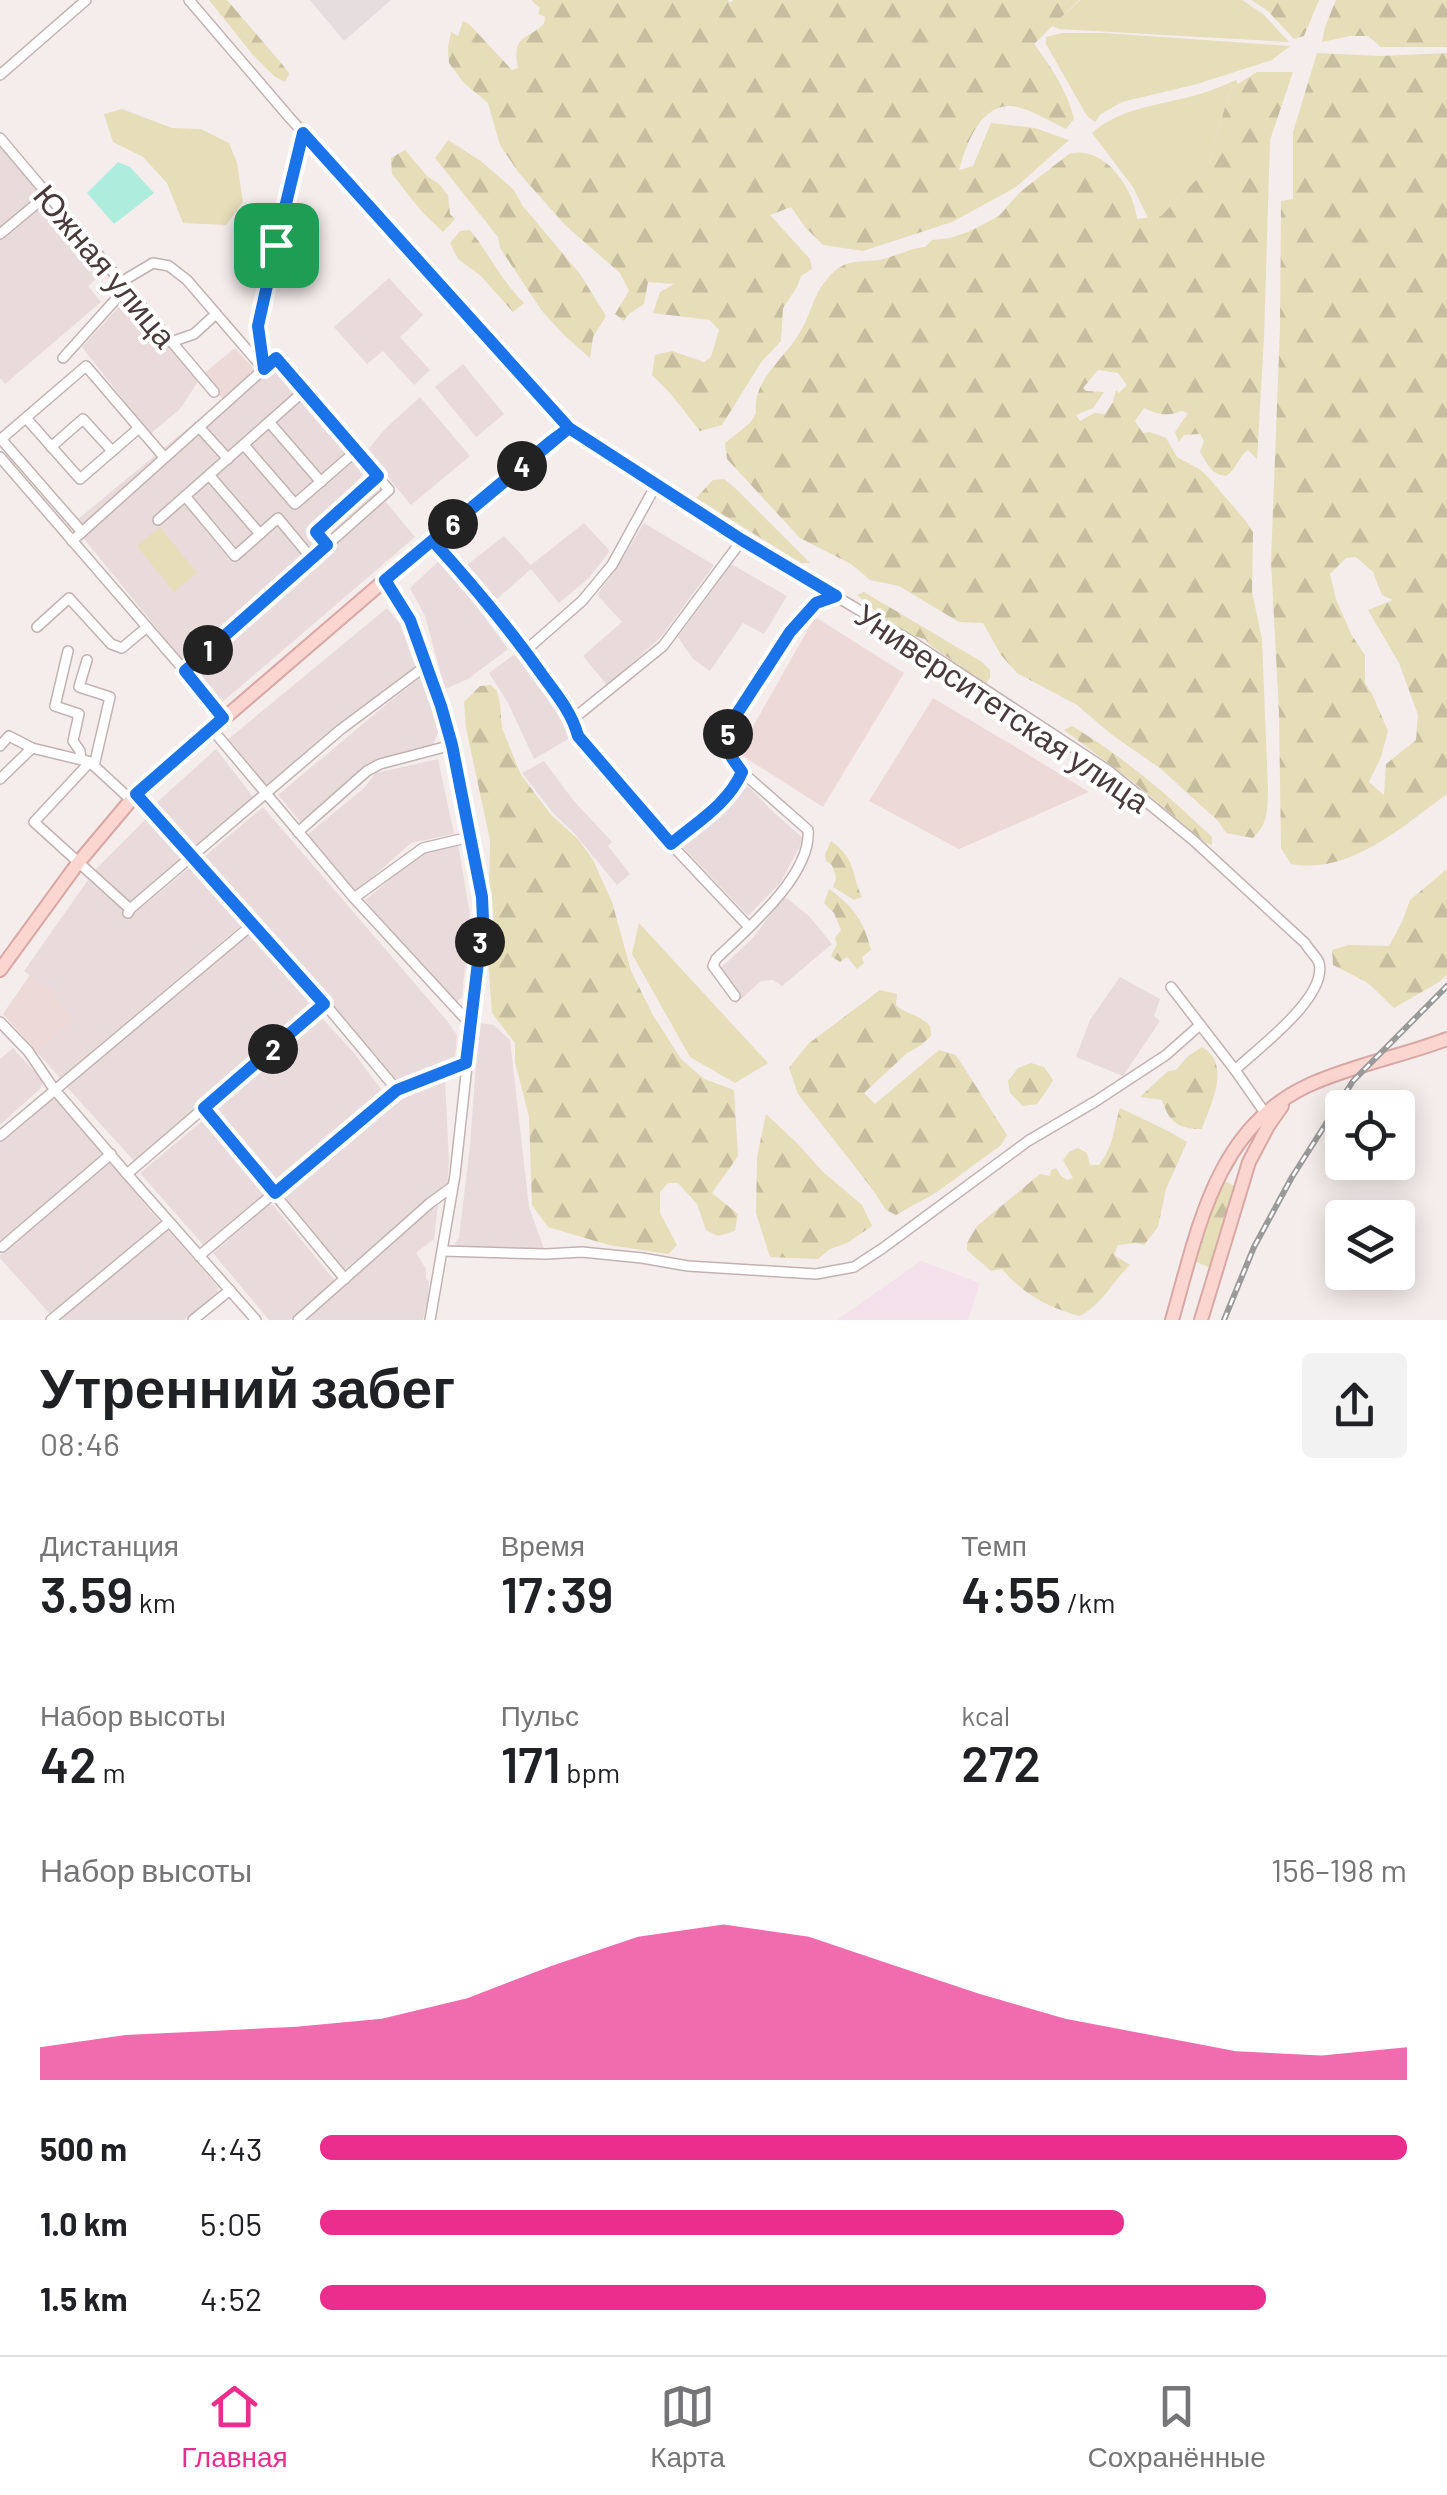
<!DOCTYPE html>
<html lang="ru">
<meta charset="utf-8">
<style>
:root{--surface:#fff;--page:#f2f2f2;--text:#202124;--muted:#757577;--line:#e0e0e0;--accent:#eb2e8d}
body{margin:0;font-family:Barlow,sans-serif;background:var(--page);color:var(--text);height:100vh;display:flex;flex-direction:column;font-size:38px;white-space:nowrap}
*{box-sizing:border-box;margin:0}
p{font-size:32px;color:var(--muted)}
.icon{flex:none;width:55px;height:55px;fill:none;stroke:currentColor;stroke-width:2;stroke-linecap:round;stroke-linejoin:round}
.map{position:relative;height:1320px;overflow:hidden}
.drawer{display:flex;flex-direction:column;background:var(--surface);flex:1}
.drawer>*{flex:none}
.controls{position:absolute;left:1325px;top:1090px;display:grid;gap:20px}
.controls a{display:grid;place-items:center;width:90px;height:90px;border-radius:10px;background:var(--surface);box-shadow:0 5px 25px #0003;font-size:50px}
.pin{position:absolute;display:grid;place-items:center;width:85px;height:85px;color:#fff;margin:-42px;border-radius:20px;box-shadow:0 5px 15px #0006}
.km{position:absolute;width:50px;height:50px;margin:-25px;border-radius:50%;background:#222;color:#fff;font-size:28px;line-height:50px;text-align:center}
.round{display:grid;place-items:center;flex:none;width:105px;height:105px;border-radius:10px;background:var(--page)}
.overview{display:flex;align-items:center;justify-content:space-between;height:170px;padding:0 40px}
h1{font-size:55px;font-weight:600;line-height:75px}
.figures{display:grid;grid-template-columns:repeat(3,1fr);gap:15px;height:170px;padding:10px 40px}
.figures div{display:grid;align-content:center}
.figures b{font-size:50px;font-weight:600}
.figures small{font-size:28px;font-weight:400}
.figures p{font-size:28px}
.chart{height:280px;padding:20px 40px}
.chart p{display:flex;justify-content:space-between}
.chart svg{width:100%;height:180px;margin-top:10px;fill:var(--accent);opacity:.7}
ul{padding:0 40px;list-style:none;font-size:32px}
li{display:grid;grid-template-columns:160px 120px 1fr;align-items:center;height:75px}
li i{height:25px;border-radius:12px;background:var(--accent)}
.tabs{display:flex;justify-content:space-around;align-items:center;height:140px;border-top:2px solid var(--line);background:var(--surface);font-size:28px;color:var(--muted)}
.tabs a{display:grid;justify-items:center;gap:5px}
.tabs .selected{color:var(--accent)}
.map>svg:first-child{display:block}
.residential{fill:#e9dbdb}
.industrial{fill:#e5ddde}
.education{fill:#edd9d7}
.medical{fill:#f4e1eb}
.grass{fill:#e6ddb9}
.forest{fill:url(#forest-firs);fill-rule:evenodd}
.water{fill:#aeecdd}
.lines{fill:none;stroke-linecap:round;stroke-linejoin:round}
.street-casing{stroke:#c3b2b2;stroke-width:12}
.secondary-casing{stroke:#d7a8a4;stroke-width:16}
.street{stroke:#fff;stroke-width:9}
.secondary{stroke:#fbd5d0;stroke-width:12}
.rail-casing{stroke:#9a9a9a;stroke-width:6}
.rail{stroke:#fff;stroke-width:2.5;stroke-dasharray:8;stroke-linecap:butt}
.route-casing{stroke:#fff;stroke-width:20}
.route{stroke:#1a73e8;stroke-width:12}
.labels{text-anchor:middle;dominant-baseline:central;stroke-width:8;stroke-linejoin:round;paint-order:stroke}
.street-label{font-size:32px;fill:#493a3b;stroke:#fff}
</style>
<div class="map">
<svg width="1447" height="1320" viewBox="0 0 1447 1320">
<defs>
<pattern id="forest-firs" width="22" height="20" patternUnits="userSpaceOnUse" patternTransform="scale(2.5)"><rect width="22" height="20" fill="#e6ddb9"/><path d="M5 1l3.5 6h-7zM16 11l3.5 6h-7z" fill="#c7bea0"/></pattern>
</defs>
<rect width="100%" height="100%" fill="#f5edec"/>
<g class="residential">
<polygon points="0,146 40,194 0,228"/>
<polygon points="44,202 103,273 88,286 101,302 5,384 0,378 0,239"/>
<polygon points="389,278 423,315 400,337 430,370 414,385 383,351 367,364 334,327"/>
<polygon points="128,297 199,380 180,409 150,434 82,347"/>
<polygon points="269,361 415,537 219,705 72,524"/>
<polygon points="463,364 504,414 476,437 435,387"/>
<polygon points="420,397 470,456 411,505 367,451 385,429"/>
<polygon points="584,523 610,551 588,579 559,603 531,569 497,599 467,565 504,536 531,565"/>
<polygon points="644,523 714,565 661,637 607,685 583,656 622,622 597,595 616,569"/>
<polygon points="441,559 508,649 468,679 445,689 425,616 410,588"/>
<polygon points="731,564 787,596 764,634 743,623 710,671 693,659 678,637"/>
<polygon points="387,608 400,624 416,669 265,791 226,741"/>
<polygon points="515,654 556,710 570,738 534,759 508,703 489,673"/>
<polygon points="425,674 442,723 432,747 380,759 302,824 278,795 388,703"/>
<polygon points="216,749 254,798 191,850 153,806"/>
<polygon points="438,759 454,834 411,843 355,893 307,835 364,788 376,773"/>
<polygon points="544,761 573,800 612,842 608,846 630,874 617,885 574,833 554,814 522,773"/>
<polygon points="748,786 773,812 804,839 780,883 748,916 680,844"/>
<polygon points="263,807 448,1022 457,1035 455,1060 432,1072 398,1084 205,856"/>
<polygon points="146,819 183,859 129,906 93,872"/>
<polygon points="458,844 470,914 462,998 453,1003 365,900 422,853"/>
<polygon points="193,865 244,923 60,1078 37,1052 73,1019 53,992 24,971 88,880 131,916"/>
<polygon points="784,896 809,916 832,944 782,986 773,980 761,981 736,1004 713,975 753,938"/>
<polygon points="253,929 319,1006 135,1162 66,1086"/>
<polygon points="1120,977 1160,999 1154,1016 1160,1021 1123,1076 1076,1057 1090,1020"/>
<polygon points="322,1018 354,1053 386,1096 361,1114 276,1187 212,1112"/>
<polygon points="479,1023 494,1025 510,1040 529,1207 547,1257 454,1257 455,1243 459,1238 470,1145"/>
<polygon points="13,1048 43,1081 40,1089 0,1125 0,1059"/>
<polygon points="445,1079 449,1162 447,1187 340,1273 280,1196 392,1104"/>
<polygon points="57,1099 103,1151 100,1157 0,1240 0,1142 46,1101"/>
<polygon points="207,1117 269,1192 205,1247 140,1173"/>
<polygon points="110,1162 160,1222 50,1314 0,1258 0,1255"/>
<polygon points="438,1204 434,1239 416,1253 426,1269 426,1278 429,1281 428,1298 423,1320 306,1320"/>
<polygon points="269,1205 273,1205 335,1281 290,1320 269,1320 213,1253"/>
<polygon points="168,1230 218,1287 217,1293 184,1320 60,1320"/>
</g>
<polygon class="industrial" points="310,0 391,0 344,41"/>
<g class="education">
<polygon points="235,348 255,370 223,399 202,375"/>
<polygon points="815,617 904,673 823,807 738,753"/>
<polygon points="933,698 1024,752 1089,792 959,849 869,801"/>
<polygon points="30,975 53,992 73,1019 37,1052 3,1014"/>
</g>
<polygon class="medical" points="921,1261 980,1283 968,1320 837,1320"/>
<g class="grass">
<polygon points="1080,0 1242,0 1263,14 1289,42 1059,29 1052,26"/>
<polygon points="1062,33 1104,33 1290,46 1272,60 1197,84 1122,102 1101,114 1095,122 1087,116 1046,44 1046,37"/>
<path d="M1236 80 1238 84 1229 93 1209 163 1197 179 1161 216 1148 218 1133 187 1092 133C1123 105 1168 105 1206 92 1216 89 1226 84 1236 80Z"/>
<polygon points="122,109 172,128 201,129 229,143 237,163 243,202 226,225 183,223 167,183 143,157 113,142 104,114"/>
<polygon points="160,527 197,573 174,592 137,546"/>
<polygon points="639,923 768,1063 735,1083 690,1057 632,954"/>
</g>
<g class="forest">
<polygon points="209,0 227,0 287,70 289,74 285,82 274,76 253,55"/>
<path d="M531 0H728L730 3 733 0H1079L1034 44C1050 65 1068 92 1074 119L1066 129C1052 122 1024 105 1008 106 978 108 966 146 959 170L973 166 991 123 1035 128 1069 140 1016 187 952 222 863 251 823 245 805 227 791 207 770 215 810 259 812 269 801 276 797 287 783 308 781 341 762 361 722 425 700 431 670 393 652 375 655 355 672 351 704 362 711 357 719 330 710 320 653 313 660 292 674 284 648 282 644 304 629 314 624 321 615 314 629 291 620 273 565 225 519 173 500 145 488 103 464 83 449 63 448 48 451 32 458 36 463 21 469 24 512 70 518 68C512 35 525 41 544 24L545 17 538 14 540 8Z"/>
<polygon points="1251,0 1319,0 1304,36 1294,39 1268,11"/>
<polygon points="1336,0 1447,0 1447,47 1381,47 1368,36 1350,36 1322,42 1325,27"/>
<path d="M1317 53 1380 56 1447 53V794C1403 826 1350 875 1291 864L1281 848 1279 713 1271 561 1280 328 1281 201 1293 199V132ZM1356 557 1373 572 1382 595 1393 600 1368 610 1399 663 1418 715 1416 740 1386 764 1384 795 1369 782 1381 757 1388 731 1372 694 1365 683V655L1351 634 1336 599 1330 574 1346 558Z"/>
<path d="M1257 72H1293L1270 140 1264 338 1257 459 1248 450C1237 458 1238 468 1226 476 1210 474 1208 464 1200 452L1204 441 1200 434 1184 435 1179 442 1175 432 1188 413 1181 411C1169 417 1155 414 1144 408L1135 421 1143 433 1150 432 1166 438 1177 457 1199 469 1208 477 1245 520 1253 532 1252 592 1262 639 1268 790C1267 811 1269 822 1253 838L1226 833 1218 821 1161 769 1111 734 1077 705 1017 673 1001 655 983 623 959 622 899 586 870 580 851 564 800 538 727 459 725 443 750 423 756 413C752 379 785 359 800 332 813 311 813 290 835 271 850 257 869 264 887 258 901 254 911 248 925 247L932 240 950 238 968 232 999 216 1020 192 1069 154C1104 144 1134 189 1137 219L1161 216 1197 179 1209 163 1229 93 1238 84ZM1098 370 1118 373 1127 385 1119 393 1116 390 1113 402 1105 414 1094 413 1080 421 1076 415 1093 408 1104 392 1086 391 1083 388Z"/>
<polygon points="448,140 482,162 514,190 522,205 580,274 606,316 593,337 590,358 564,335 542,311 500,248 498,237 435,158"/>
<polygon points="405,150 428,177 438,183 448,195 450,214 455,219 443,232 422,212 392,174 391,158"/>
<path d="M470 230C489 254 502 281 524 303L513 312 481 276 458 259 450 243 460 231Z"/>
<polygon points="724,479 734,487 810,563 801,563 696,498 713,480"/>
<path d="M864 592 982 662 990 670V678L986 684 930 645 925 639C900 634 876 611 857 595Z"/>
<polygon points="491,685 497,691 500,704 502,728 521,775 552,816 578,839 593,860 612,902 631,971 653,1015 681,1059 704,1079 734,1090 738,1156 712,1193 738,1214 735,1231 718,1236 706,1230 697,1204 678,1183 668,1183 660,1192 660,1213 677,1245 668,1254 609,1245 548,1227 532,1205 529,1117 515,1062 515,1043 492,1013 488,958 490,840 466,728 464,702 480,686"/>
<path d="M1072 726C1124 757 1169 796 1212 837V845L1206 843 1132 781 1064 730Z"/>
<path d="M831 841C857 860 850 871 862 897L854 900 833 887 836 878 832 865 826 861 825 854Z"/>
<polygon points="1447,869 1447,975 1439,982 1394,1008 1368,983 1333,965 1332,950 1349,945 1389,946 1402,922 1410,900"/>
<path d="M829 889C853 906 864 921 871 950L862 957 864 963 857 969 847 957 840 962 831 956 837 944 835 938 841 930 834 913 824 903Z"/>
<path d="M880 990 897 994 896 1005C906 1015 918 1013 930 1026L931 1036 920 1046 907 1053 864 1093 875 1104 939 1050 956 1055 1007 1135 1001 1145 937 1192 896 1215 886 1210 870 1186 798 1094 789 1068 808 1044Z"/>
<path d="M1202 1047C1232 1064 1211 1104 1202 1129 1178 1129 1169 1122 1162 1100L1140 1097 1168 1071 1176 1070 1187 1057Z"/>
<polygon points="1031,1063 1044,1067 1053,1080 1048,1089 1037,1104 1023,1106 1010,1093 1008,1081 1018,1068"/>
<path d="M1120 1108 1170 1132 1187 1142 1166 1189 1158 1227 1144 1245 1136 1243 1118 1245 1114 1255 1130 1265C1109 1285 1106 1301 1080 1316 1049 1308 1023 1294 1002 1269L991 1271 967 1250V1243L977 1226 1040 1174 1050 1176 1051 1170 1056 1168 1061 1176 1067 1180 1073 1178 1063 1160 1069 1152 1078 1148 1087 1153 1090 1165H1099C1115 1144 1112 1132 1120 1108Z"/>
<polygon points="766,1114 798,1144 822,1171 862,1205 872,1226 847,1243 830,1249 818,1259 770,1257 756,1213 757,1157"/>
<polygon points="1223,1182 1228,1182 1235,1187 1211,1268 1194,1261"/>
</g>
<polygon class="water" points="118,162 130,167 154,193 114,224 87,193"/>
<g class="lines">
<defs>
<g id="street">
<path d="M189 0 289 117 569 428 742 540 914 643 1109 771 1193 840 1305 943C1308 949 1317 957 1319 963 1328 997 1257 1049 1235 1070"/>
<polyline points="0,75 86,0"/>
<polyline points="0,138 214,392"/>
<polyline points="0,234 47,195"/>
<polyline points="121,282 153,263 169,266 187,280 262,367"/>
<polyline points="171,342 194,334 216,314"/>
<polyline points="63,358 126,288"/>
<polyline points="264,369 258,326 303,133"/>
<polyline points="26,418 80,479 139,428"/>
<polyline points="269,422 321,482"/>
<polyline points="199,427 228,459"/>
<polyline points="1,439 82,532"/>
<polyline points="0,440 86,366 164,457"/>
<polyline points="244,445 295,504 356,451"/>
<polyline points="51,447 83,419 112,451"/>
<polyline points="0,457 185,671 223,719"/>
<polyline points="209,475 260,534"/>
<polyline points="185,496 235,556 278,518 312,559"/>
<polyline points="158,520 304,391"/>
<polyline points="72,541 276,358 389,490 185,671"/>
<path d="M433 541C472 583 509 629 543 676 556 695 572 713 578 737L668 841 749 927"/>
<polyline points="327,545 315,531 378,476"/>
<polyline points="385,580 410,620 441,706 452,745 482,897 483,920 455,1175 430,1320"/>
<polyline points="37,627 69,598 111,644 122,648 147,627"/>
<polyline points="68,651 55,706 79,714 73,741 80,751 81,759 90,762 34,822 130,909"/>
<polyline points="525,651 582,601 612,565 656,485"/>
<polyline points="87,660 79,687 110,697 94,766"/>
<polyline points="573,719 663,646 742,540"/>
<polyline points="211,728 354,898 471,1025"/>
<polyline points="0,746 9,736 32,748"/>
<polyline points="0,779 32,748 90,762 131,800"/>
<polyline points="136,794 325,1004 397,1090"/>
<polyline points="298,832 367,771 380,764 452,745"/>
<path d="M671 844C697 822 728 804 742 772"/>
<polyline points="354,898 423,848 470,837"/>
<polyline points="128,913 130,909 340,730 427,665"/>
<polyline points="1171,987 1235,1070 1265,1113"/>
<path d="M735 996 713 966 716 959C746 930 812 875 808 830L742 772 732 758 726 745 729 726 791 632 815 603 837 596"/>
<polyline points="0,1022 28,1051 54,1089 127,1174 256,1320"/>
<polyline points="204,1109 345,1279"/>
<polyline points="0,1136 253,924"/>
<polyline points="127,1174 325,1004"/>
<polyline points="2,1247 111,1154"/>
<polyline points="443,1251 546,1254 582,1252 642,1258 688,1266 816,1274 854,1267 883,1248 1028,1141 1096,1101 1166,1055 1200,1025"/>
<polyline points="199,1256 397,1090 465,1063"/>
<polyline points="51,1320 169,1222"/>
<polyline points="193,1320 230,1290"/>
<polyline points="298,1320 430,1203 452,1187"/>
</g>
<g id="secondary">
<polyline points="0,970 78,863 136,794 385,580 569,428"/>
<path d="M1172 1320C1198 1230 1215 1128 1309 1085 1353 1065 1402 1056 1447 1039"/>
<polyline points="1201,1320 1249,1162 1268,1126 1282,1106"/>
</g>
</defs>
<use href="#street" class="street-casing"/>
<use href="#secondary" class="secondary-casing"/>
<use href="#street" class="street"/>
<use href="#secondary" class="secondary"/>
<defs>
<polyline id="rail" points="1224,1320 1254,1247 1292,1177 1353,1081 1447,986"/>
</defs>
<use href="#rail" class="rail-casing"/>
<use href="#rail" class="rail"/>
</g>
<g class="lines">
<defs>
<path id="route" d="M276 245 258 326 264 369 276 358 378 476 316 532 327 545 185 671 223 718 136 794 324 1004 204 1108 275 1193 397 1090 466 1063 483 920 482 897 452 745 441 706 410 620 385 580 550 442 569 428 742 540 836 596 816 603 790 632 729 726 726 745 732 758 742 772C728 804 697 822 671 844L578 736C572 713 557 695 543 676 509 628 472 584 433 541L569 428 303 133 276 245"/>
</defs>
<use href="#route" class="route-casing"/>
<use href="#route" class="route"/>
</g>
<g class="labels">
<g class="street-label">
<text transform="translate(106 265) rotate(50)">Южная улица</text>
<text transform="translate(1003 707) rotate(34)">Университетская улица</text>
</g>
</g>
</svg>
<div class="controls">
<a><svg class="icon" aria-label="locate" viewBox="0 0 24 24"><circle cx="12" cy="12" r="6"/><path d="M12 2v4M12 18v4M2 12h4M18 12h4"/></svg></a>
<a><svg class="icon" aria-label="layers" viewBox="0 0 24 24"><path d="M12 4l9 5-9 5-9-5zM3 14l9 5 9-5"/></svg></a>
</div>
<div class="pin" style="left:276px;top:245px;background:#1e9e55"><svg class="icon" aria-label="arrive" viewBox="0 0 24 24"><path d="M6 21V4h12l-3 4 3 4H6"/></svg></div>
<b class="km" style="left:208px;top:650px">1</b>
<b class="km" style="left:273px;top:1049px">2</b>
<b class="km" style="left:480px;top:942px">3</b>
<b class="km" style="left:522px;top:466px">4</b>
<b class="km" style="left:728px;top:734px">5</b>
<b class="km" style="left:453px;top:524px">6</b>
</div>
<section class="drawer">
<div class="overview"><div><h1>Утренний забег</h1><p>08:46</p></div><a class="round"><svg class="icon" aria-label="share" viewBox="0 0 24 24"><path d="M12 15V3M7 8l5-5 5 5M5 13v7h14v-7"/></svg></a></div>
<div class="figures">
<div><p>Дистанция</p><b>3.59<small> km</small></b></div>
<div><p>Время</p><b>17:39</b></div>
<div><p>Темп</p><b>4:55<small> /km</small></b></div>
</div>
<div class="figures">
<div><p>Набор высоты</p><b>42<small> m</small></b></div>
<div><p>Пульс</p><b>171<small> bpm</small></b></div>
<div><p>kcal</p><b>272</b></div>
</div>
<div class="chart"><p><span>Набор высоты</span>156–198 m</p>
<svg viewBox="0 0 160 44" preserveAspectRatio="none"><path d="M0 44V36L10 33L20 32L30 31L40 29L50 24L60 16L70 9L80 6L90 9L100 16L110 23L120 29L130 33L140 37L150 38L160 36V44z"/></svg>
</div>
<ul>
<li><b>500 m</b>4:43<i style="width:100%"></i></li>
<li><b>1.0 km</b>5:05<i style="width:74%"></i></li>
<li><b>1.5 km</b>4:52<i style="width:87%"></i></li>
</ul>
</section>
<nav class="tabs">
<a class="selected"><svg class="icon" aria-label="home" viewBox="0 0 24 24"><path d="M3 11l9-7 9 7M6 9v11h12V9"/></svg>Главная</a>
<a><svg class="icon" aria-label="map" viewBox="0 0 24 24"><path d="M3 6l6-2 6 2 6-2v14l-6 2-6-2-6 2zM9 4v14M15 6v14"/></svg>Карта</a>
<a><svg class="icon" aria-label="saved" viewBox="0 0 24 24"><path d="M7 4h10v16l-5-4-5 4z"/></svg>Сохранённые</a>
</nav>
